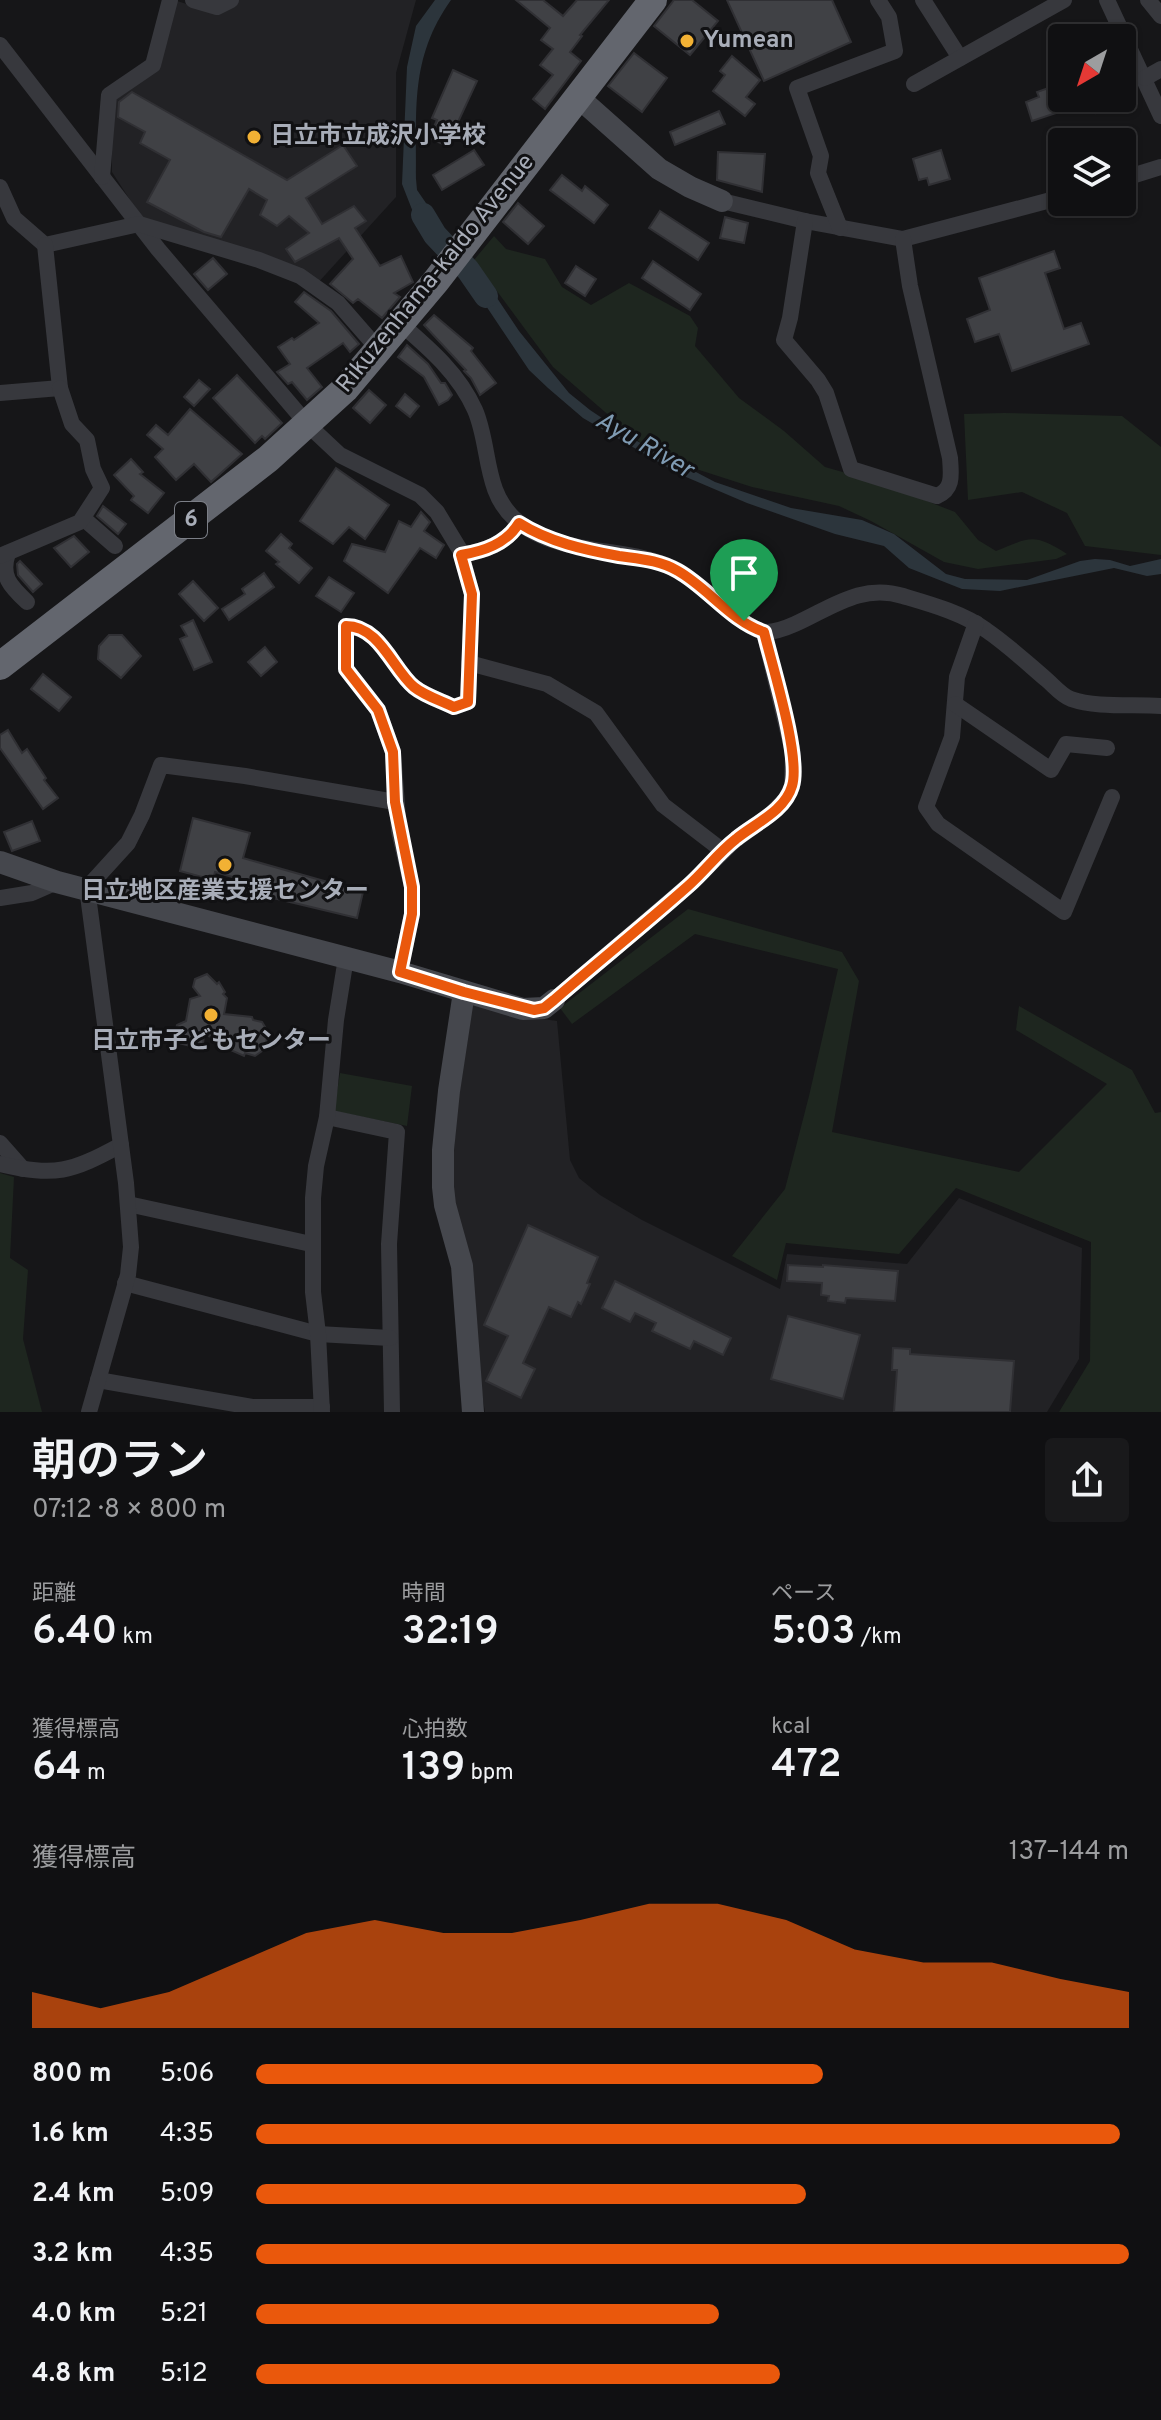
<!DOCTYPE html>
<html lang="ja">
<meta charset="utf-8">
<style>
:root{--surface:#101012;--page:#19191b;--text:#f1f3f6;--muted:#9c9d9f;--line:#303032;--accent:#ea580c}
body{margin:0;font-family:Overpass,"Noto Sans JP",sans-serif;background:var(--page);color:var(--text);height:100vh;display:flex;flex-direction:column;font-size:30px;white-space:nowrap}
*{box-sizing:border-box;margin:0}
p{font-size:26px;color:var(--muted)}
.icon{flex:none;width:44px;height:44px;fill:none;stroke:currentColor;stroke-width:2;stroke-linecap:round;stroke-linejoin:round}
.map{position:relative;height:1412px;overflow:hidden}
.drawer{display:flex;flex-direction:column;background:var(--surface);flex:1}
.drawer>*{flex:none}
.needle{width:52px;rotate:219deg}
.fabs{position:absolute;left:1048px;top:24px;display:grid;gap:16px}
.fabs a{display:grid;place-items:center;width:88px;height:88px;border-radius:8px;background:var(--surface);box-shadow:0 2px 6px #0004,0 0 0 2px var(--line);font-size:40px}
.pin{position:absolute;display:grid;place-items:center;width:68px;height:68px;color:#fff;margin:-82px -34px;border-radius:50% 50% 50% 0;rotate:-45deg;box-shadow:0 0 8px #0007}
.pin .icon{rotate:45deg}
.round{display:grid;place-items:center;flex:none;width:84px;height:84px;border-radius:8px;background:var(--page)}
.head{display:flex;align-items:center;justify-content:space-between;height:136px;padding:0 32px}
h1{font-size:44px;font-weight:600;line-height:60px}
.figures{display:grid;grid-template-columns:repeat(3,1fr);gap:12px;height:136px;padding:8px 32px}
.figures div{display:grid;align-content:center}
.figures b{font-size:40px;font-weight:600}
.figures small{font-size:22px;font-weight:400}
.figures p{font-size:22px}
.chart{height:224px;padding:16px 32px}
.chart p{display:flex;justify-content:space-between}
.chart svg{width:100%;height:144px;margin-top:8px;fill:var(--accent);opacity:.7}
ul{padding:0 32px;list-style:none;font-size:26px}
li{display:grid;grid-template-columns:128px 96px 1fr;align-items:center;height:60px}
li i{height:20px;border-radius:10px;background:var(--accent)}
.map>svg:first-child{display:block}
.built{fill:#222225}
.green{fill:#1e261f}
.water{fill:#2c353c}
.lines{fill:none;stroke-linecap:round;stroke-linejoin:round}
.river{stroke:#2c353c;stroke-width:24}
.building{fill:#404145;stroke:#303034;stroke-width:2}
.street{stroke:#37383d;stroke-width:16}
.secondary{stroke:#45474d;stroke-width:22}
.highway{stroke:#63666e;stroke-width:28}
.route-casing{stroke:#fff;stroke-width:16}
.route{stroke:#ea580c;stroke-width:10}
.poi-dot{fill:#f2b134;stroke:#111113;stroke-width:3}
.labels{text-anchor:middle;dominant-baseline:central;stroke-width:6;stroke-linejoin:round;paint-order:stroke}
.shield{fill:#111113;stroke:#7b7e86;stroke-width:2}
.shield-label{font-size:22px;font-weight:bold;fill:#a8adb8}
.poi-label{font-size:24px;font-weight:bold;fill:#a8adb8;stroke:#111113;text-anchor:start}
.street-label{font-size:24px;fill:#a8adb8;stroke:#111113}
.water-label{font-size:26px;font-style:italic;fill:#7f9bb3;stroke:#111113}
</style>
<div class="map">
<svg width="1161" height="1412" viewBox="0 0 1161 1412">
<rect width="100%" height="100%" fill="#161618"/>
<g class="built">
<polygon points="239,0 416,0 396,73 396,197 316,285 148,228 112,172 112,102 157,70 177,1 209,11 220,10"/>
<polygon points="472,1005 515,1015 557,1021 570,1160 579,1178 600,1195 642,1220 780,1289 787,1254 907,1264 959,1198 1082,1248 1079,1359 1047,1412 485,1412 451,1195 459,1079"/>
</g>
<g class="green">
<path d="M494 236 506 249 545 259 562 287 591 305 629 283 690 316 698 328 695 346 739 398 784 431 825 467 878 482 955 512 978 540 996 551C1030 537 1034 533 1067 554L1056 559 978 569 944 562 871 521 839 506 752 487 690 467 642 444 553 367 474 260Z"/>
<polygon points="1004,413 1122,416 1161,447 1161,555 1085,546 1067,513 1022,492 968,500 964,414"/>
<polygon points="688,909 842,952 859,981 832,1132 1019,1172 1107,1084 1016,1030 1019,1006 1132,1070 1155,1113 1161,1112 1161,1412 1059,1412 1090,1361 1091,1242 956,1188 899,1254 786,1243 777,1280 732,1256 785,1189 809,1096 838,969 695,934 572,1024 560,1008"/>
<polygon points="340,1073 412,1086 407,1126 334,1111"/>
<polygon points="0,1173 14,1177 10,1258 28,1270 23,1339 42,1412 0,1412"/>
</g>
<g class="water">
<path d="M435 0H451C409 59 417 111 416 179L417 190 448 235 437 248 420 230 402 184 407 67 416 26Z"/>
<polygon points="473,262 519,331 569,393 590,410 635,440 715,482 791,508 862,520 894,534 946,574 965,579 1027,580 1080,561 1095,559 1110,560 1130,566 1161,559 1161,574 1147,576 1114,568 1000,591 962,589 909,568 884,546 835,534 747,503 679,474 583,418 548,388 529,370 464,273"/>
</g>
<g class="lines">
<polyline class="river" points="423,215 435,235 468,270 486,296"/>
</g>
<g class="building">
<polygon points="516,0 543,0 563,16 577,0 609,0 580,35 582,36 570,52 581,61 545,109 533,99 553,75 540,65 553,49 541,40 550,28"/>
<polygon points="674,0 692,0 718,21 690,55 654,26"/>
<polygon points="727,0 832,0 851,42 764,81"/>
<polygon points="634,53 667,78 642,112 608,86"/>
<polygon points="732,56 760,80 746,97 755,104 745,116 713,91 725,75 720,71"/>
<polygon points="453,70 477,81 447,146 429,138 437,120 432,118"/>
<polygon points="1054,86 1056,92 1062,90 1062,98 1136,100 1096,113 1092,101 1032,121 1026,102 1039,97 1037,92"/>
<polygon points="132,92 287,180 343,145 357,166 306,198 322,224 354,206 366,221 355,228 380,266 401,256 413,282 394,293 400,297 382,318 358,299 353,303 330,284 353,259 339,238 295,262 286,249 309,233 289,216 277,226 260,215 267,200 249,189 221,237 204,232 147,202 170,160 140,143 145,132 118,117 119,102"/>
<polygon points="719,111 725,124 675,145 670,132"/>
<polygon points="474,150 484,165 442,190 433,175"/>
<polygon points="941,150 950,179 929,185 927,178 919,180 913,159"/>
<polygon points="718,152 765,154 762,192 717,180"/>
<polygon points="562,175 582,191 585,186 608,205 594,223 550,190"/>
<polygon points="518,203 544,226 528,244 503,222"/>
<polygon points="660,211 709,243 698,260 649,228"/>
<polygon points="725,217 748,223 744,243 720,238"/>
<polygon points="1054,251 1060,268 1045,273 1064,329 1081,323 1089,344 1012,371 999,334 975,342 967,319 990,310 979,278"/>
<polygon points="213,258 227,274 208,290 194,274"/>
<polygon points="653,261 701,294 690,310 642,278"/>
<polygon points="576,266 596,279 585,296 565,283"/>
<polygon points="304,292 331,311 359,344 350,352 343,343 307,368 322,387 307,400 292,382 288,384 277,372 290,364 278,347 292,338 294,340 319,323 295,302"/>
<polygon points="434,315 473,348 471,351 496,383 480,395 471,378 464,371 466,370 424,325"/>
<polygon points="407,345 428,364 441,383 445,383 452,395 448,400 439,405 424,377 398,357"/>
<polygon points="237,375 282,423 265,439 262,436 255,443 213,398"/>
<polygon points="199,380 210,389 194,406 184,397"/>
<polygon points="369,390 386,405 370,423 353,408"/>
<polygon points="405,394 419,406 410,417 396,406"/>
<polygon points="190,409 242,454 211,482 194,464 176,480 155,457 163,449 147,435 156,425 168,435"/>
<polygon points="131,459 143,472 140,474 164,493 148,513 131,500 134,496 114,475"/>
<polygon points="336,468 389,505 365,539 349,527 333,544 300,521"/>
<polygon points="103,506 126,524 118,534 97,516"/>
<polygon points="421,512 430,522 424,531 444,545 436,558 420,548 388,593 344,561 352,544 385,552 399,521 411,527"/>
<polygon points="281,534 292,544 289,548 312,568 299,583 276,564 279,562 266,551"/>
<polygon points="74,536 89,552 71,567 54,548"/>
<polygon points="20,561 42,584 33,592 18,575 17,564"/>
<polygon points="264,573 274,587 229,620 222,609 245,594 242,589"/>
<polygon points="329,577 354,593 341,612 316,596"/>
<polygon points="193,581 218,608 204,621 179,594"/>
<polygon points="193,620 212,662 194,670 180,639 187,636 181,626"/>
<polygon points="109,635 122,635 141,656 121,678 98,659 99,646"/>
<polygon points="265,647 277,662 261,676 248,662"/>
<polygon points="43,674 71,697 59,711 31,689"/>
<polygon points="8,730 22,753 27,749 46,778 44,780 58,798 43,809 0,748 0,735"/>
<polygon points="193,818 250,833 243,858 363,892 357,918 240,890 243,880 215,872 213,880 180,871"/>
<polygon points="32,821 40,841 12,851 4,832"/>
<polygon points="207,974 217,984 219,982 225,992 223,994 227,998 224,1014 252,1017 253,1020 262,1022 268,1032 265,1049 255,1056 245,1053 244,1056 226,1048 220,1039 204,1035 203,1044 193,1043 190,1046 179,1043 174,1037 177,1025 186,1021 190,999 200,996 193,987 195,979"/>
<polygon points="528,1225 598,1257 587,1283 590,1284 581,1304 578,1302 571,1317 549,1307 523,1363 535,1369 521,1398 486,1381 508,1336 484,1325"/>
<polygon points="788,1265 823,1267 823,1265 898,1271 895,1301 846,1298 845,1303 828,1301 829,1296 821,1295 822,1283 787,1281"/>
<polygon points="615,1281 731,1338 723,1355 694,1341 690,1349 652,1331 656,1323 635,1313 630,1322 602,1308"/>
<polygon points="788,1316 860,1335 843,1399 771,1379"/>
<polygon points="893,1348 910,1349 910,1354 1014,1361 1010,1412 894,1412 897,1370 892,1370"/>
</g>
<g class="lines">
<g class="street">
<polyline points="193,0 217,7 231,0"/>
<polyline points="923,0 960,58"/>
<polyline points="1107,0 1161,116"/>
<polyline points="1148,0 1161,16"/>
<path d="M0 45 158 249 308 425 340 455 420 495 437 512 460 550 472 594 468 702 454 707C442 701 425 696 414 687 393 670 380 626 346 626V669L378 710 393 752 399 831 412 887V914L400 972"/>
<polyline points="1145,78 1161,69"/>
<polyline points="914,84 1064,0"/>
<polyline points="102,177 109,95 153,65 170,0"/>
<polyline points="1122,179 1161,167"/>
<polyline points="0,187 14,218 45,245 139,224 259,260 300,276 338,303 379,350"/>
<polyline points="722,201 805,221 903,239 1062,197"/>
<path d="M805 221 790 318 784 340 818 380 826 393 851 469 937 496C954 489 951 474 950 458L910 286 903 239"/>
<polyline points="840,228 818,173 821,156 797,88 895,51 889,17 878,0"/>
<path d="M401 324C430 349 459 374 475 410 491 447 483 493 517 521 561 558 630 545 677 570 702 583 741 629 766 632 776 632 786 628 795 624 831 608 861 583 903 596 930 604 963 613 986 630 1008 645 1027 663 1047 680 1054 686 1062 696 1071 699 1097 708 1133 704 1161 706"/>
<polyline points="0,393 60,388 45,245"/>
<polyline points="83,518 115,546"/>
<path d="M8 553C0 576 10 586 27 602"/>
<path d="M461 555C484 551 506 544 519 523"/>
<polyline points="0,556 80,522 102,488 93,469 87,440 72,424 60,388"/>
<polyline points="976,623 957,677 952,737 926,807 938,824 1064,912 1112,797"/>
<polyline points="469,663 547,684 596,713 663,805 723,851"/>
<polyline points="955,704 1051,770 1066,744 1107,748"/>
<polyline points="0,898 32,893 57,882"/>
<polyline points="554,1000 691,883 735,840 771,814 785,800 792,787 793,753 764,632"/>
<polyline points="327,1117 397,1132 389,1244 392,1412"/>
<polyline points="0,1143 23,1169"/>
<path d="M0 1164C56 1177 71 1172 121 1145"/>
<polyline points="128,1204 311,1244"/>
<polyline points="125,1283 318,1334 390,1338"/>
<polyline points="98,1380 252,1407 322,1407"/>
<polyline points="89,1412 128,1275 131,1247 126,1183 87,888 128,843 142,815 161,765 245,776 395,802"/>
<polyline points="322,1412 318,1334 313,1292 313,1198 316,1166 327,1117 336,1020 346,958"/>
</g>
<g class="secondary">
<polyline points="578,97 659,169 690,187 722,201"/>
<polyline points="0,862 57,882 400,972 523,1009 544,1008 554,1000"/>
<polyline points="464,992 449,1091 443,1150 443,1187 445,1205 462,1266 473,1412"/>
</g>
<polyline class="highway" points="0,666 268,459 345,389 436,281 653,0"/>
</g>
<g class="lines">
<defs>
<path id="route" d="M519 523C549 542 585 550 619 556 640 559 659 560 678 571 708 588 731 621 764 632 772 665 801 757 792 786 785 811 754 824 736 839 718 853 705 871 688 886 644 925 598 962 554 1000L544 1008 534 1010 464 992 400 972 412 914V887L395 802 393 752 378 710 346 669V626C380 626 393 670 414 687 425 696 442 701 454 707L468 702 472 594 461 555C484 551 506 544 519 523Z"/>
</defs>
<use href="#route" class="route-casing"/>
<use href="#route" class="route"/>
</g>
<g class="poi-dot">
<circle cx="687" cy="41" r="8"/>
<circle cx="254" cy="137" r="8"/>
<circle cx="225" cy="865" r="8"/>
<circle cx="211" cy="1015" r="8"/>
</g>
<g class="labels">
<rect class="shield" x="175" y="502" width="32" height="36" rx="6"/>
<g class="shield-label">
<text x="191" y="520">6</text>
</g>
<g class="poi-label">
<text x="703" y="41">Yumean</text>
<text x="270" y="137">日立市立成沢小学校</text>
<text x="225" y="892" text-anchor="middle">日立地区産業支援センター</text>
<text x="211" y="1042" text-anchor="middle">日立市子どもセンター</text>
</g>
<g class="street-label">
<text transform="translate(436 274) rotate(-51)">Rikuzenhama-kaido Avenue</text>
</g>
<g class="water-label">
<text transform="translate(644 446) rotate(30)">Ayu River</text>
</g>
</g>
</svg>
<div class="fabs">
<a><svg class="needle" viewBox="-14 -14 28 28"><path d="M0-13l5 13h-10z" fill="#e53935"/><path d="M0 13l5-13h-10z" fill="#9c9d9f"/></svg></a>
<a><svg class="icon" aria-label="layers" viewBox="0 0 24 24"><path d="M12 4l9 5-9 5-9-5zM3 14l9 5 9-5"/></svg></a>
</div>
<div class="pin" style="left:744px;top:621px;background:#1e9e55"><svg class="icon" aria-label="arrive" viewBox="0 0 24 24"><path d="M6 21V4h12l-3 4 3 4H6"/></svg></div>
</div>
<section class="drawer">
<div class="head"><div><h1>朝のラン</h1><p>07:12 · 8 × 800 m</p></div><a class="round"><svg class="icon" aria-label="share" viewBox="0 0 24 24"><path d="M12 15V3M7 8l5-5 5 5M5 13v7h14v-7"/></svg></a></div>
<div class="figures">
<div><p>距離</p><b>6.40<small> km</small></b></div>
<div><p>時間</p><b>32:19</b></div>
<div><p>ペース</p><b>5:03<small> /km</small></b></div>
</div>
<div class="figures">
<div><p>獲得標高</p><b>64<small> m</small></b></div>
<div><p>心拍数</p><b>139<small> bpm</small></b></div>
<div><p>kcal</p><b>472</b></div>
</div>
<div class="chart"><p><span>獲得標高</span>137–144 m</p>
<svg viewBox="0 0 160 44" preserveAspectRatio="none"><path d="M0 44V33L10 38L20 33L30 24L40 15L50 11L60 15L70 15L80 11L90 6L100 6L110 11L120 20L130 24L140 24L150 29L160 33V44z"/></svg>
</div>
<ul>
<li><b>800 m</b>5:06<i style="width:65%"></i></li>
<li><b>1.6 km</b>4:35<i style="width:99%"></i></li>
<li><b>2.4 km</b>5:09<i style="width:63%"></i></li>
<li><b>3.2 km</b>4:35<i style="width:100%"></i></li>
<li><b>4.0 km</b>5:21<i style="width:53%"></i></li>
<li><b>4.8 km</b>5:12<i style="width:60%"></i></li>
</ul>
</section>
